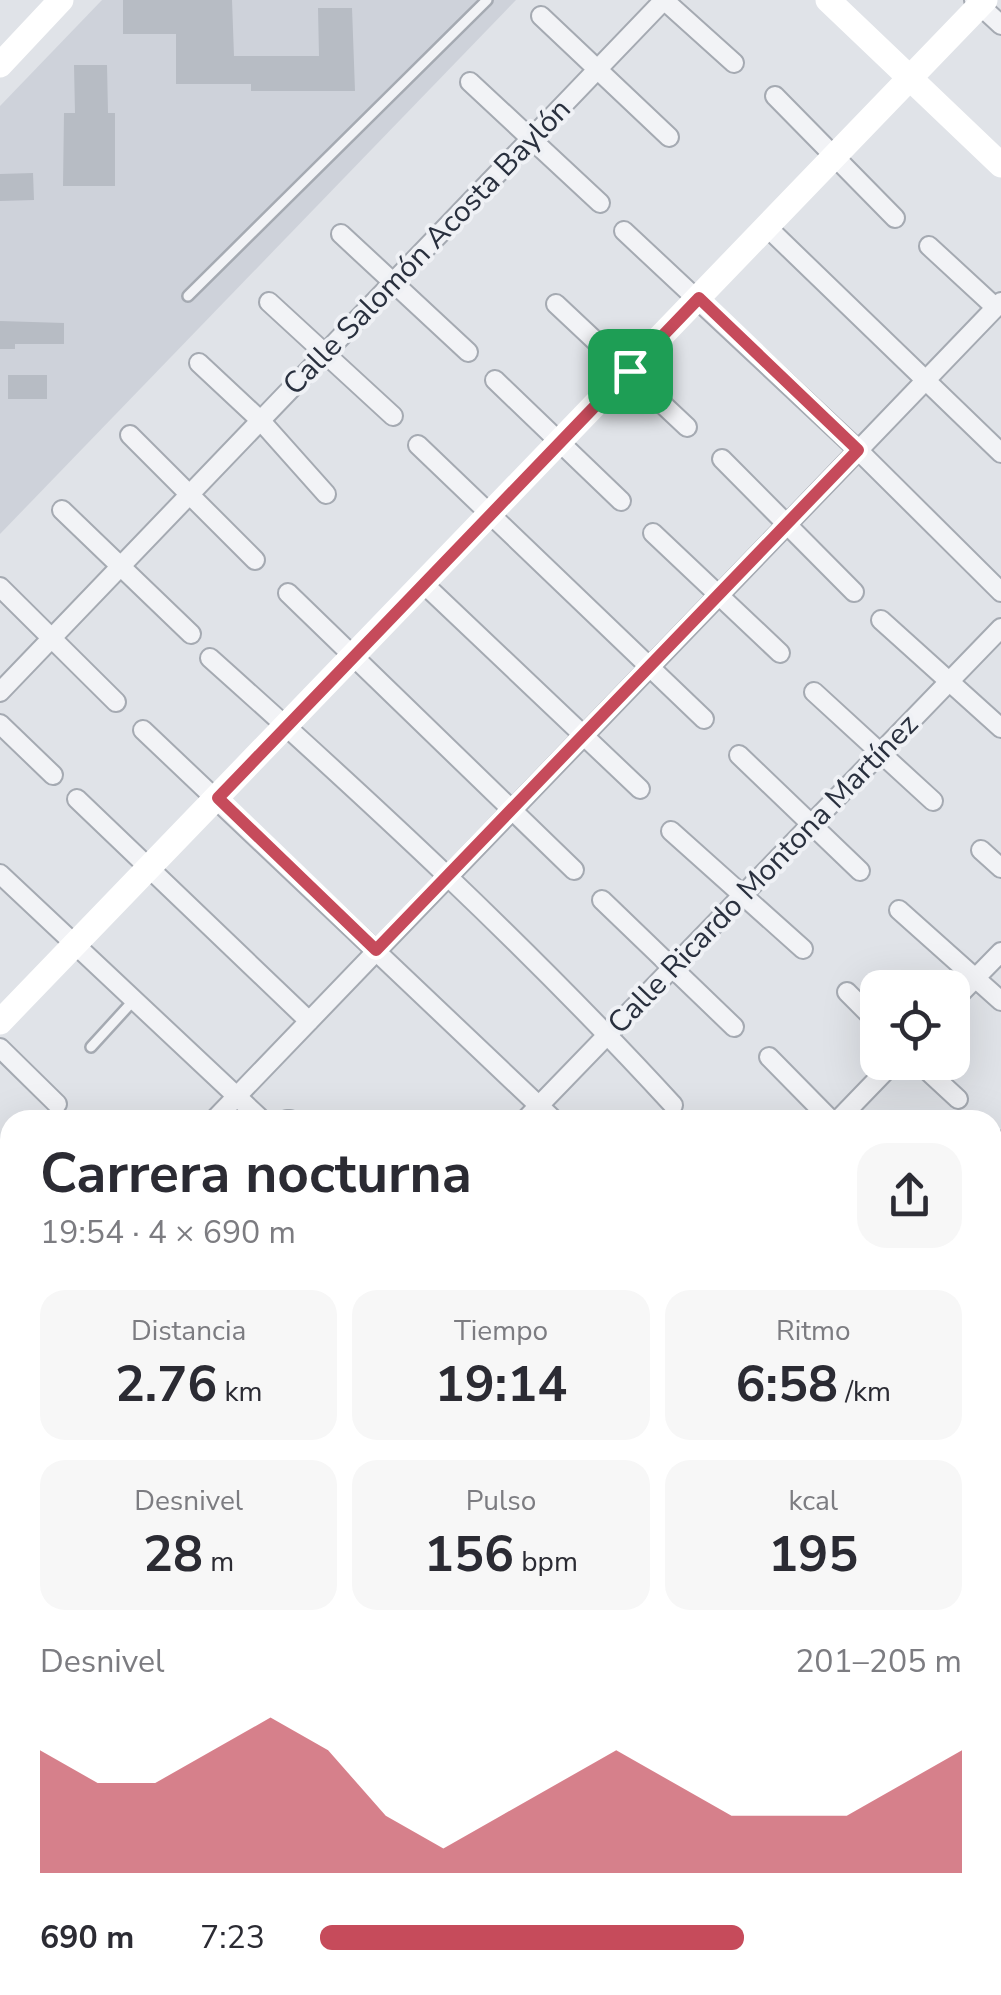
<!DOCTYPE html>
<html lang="es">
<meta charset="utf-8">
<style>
:root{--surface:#fff;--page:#f7f7f7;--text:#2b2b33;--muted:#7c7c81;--accent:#c64b5b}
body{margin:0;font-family:"Nunito Sans",sans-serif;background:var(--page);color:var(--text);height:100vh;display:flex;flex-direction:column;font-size:38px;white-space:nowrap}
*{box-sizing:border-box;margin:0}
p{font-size:32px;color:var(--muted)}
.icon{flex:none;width:55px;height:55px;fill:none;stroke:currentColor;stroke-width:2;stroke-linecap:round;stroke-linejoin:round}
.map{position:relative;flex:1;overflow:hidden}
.panel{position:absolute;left:0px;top:1110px;width:1002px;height:885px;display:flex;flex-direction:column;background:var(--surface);border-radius:30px 30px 0 0;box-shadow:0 10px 40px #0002}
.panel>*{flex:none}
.tools{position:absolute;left:860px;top:970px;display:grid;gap:20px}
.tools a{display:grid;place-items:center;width:110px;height:110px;border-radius:20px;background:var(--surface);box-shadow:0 10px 40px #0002;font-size:50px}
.pin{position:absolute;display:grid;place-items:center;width:85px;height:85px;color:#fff;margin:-42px;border-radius:20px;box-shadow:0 5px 15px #0006}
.round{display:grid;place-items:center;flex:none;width:105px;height:105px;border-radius:30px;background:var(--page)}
.summary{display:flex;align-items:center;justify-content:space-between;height:170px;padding:0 40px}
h1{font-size:55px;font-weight:700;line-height:75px}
.figures{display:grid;grid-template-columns:repeat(3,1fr);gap:15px;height:170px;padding:10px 40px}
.figures div{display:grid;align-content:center;border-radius:25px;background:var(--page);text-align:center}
.figures b{font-size:50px;font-weight:700}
.figures small{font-size:28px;font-weight:400}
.figures p{font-size:28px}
.chart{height:280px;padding:20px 40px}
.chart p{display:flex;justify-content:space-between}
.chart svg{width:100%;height:180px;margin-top:10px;fill:var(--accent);opacity:.7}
ul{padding:0 40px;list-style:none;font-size:32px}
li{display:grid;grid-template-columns:160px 120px 1fr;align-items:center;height:75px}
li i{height:25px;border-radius:12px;background:var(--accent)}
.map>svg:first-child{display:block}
.built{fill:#ced2da}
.building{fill:#b7bcc4}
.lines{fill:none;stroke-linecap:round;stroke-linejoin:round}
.lane-casing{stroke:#a5aab2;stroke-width:14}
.street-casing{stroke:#a5aab2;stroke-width:22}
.lane{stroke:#f2f3f6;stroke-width:9}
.street{stroke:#f2f3f6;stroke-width:18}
.secondary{stroke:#fff;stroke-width:25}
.route-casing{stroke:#fff;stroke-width:20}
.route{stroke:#c64b5b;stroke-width:12}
.labels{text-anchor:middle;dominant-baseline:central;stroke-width:8;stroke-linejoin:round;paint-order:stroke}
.street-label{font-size:30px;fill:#29303e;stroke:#eff1f5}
</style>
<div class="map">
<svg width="1001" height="1995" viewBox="0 0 1001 1995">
<rect width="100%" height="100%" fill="#e0e3e8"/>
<polygon class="built" points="102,0 516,0 0,534 0,106"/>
<g class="building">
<polygon points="123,0 232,0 234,56 319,56 318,8 352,8 355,91 251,91 251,84 176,84 176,34 123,34"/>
<polygon points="74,65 107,65 108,113 115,113 115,186 63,186 64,113 75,113"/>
<polygon points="33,173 34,200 0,201 0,174"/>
<polygon points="0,321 64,323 64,344 15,344 15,349 0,349"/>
<rect x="8" y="375" width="39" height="24"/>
</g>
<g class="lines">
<defs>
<g id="lane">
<polyline points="188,296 487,0"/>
<polyline points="91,1047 133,1001"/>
</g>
<g id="street">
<polyline points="664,0 734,63"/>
<polyline points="974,0 1001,25"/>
<polyline points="541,16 669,137"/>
<polyline points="470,82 600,203"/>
<polyline points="775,96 895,218"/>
<polyline points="768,228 1001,453"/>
<polyline points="624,231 858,450 1001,592"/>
<polyline points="341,234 468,352"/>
<polyline points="929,246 995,307"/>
<polyline points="269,302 393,416"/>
<polyline points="556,304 687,427"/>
<polyline points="199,363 260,420 326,494"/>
<polyline points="495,380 621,501"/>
<polyline points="130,435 255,560"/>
<polyline points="418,445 704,719"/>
<polyline points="722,459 854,592"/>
<polyline points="62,510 191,634"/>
<polyline points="653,533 780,653"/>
<polyline points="425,585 640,789"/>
<polyline points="0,587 116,702"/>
<polyline points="288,593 574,870"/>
<polyline points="881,620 1001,728"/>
<path d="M210 658C370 801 528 947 673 1105"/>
<polyline points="0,692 664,0"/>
<polyline points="814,692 933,801"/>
<polyline points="0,724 53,775"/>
<polyline points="143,730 554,1120"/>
<polyline points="739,755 860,871"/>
<polyline points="77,799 309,1021"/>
<polyline points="671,831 803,949"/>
<polyline points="981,850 1001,868"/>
<polyline points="0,874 262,1120"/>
<polyline points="602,900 734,1027"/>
<polyline points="899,910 1001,1001"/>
<polyline points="847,992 878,1023"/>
<polyline points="952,1002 1001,952"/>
<polyline points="0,1048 57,1104"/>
<polyline points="769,1057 831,1120"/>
<polyline points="918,1062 958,1099"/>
<polyline points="214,1120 1001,302"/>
<polyline points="287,1120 290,1120"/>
<polyline points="525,1120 1001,628"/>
<polyline points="838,1120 894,1062"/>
<polyline points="995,1139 1001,1144"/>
<polyline points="7,1193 10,1196"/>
<polyline points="992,1281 1001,1272"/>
<polyline points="0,1317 10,1327"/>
<polyline points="0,1459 1,1459"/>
<polyline points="0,1598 10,1608"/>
<polyline points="0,1660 10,1649"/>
<polyline points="0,1735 10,1744"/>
<polyline points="0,1871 10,1880"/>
<polyline points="0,1975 10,1965"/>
<polyline points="117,1985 121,1989"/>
<polyline points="257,1985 266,1995"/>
<polyline points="404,1985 415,1995"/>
<polyline points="294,1995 304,1985"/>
</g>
</defs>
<use href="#lane" class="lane-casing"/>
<use href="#street" class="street-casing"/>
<use href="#lane" class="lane"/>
<use href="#street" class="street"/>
<g class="secondary">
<polyline points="828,0 1001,165"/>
<polyline points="0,65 61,0"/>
<polyline points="0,1022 985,0"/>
<polyline points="992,1557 1001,1548"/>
<polyline points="573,1995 582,1985"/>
</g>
</g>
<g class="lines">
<defs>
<polygon id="route" points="699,298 858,450 376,950 218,798"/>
</defs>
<use href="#route" class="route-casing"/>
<use href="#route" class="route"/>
</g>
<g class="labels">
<g class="street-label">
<text transform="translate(427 247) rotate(-46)">Calle Salomón Acosta Baylón</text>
<text transform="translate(763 874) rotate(-46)">Calle Ricardo Montona Martínez</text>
</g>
</g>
</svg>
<div class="tools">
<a><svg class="icon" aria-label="locate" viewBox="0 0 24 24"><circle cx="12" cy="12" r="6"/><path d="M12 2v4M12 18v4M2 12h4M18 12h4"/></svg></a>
</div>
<div class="pin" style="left:630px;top:371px;background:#1e9e55"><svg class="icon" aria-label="arrive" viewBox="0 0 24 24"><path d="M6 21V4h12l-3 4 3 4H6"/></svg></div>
<section class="panel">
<div class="summary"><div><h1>Carrera nocturna</h1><p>19:54 · 4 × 690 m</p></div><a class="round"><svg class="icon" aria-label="share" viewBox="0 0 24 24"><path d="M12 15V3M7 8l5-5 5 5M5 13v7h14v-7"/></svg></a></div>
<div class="figures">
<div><p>Distancia</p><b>2.76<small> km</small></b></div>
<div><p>Tiempo</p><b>19:14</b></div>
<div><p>Ritmo</p><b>6:58<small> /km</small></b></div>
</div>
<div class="figures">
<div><p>Desnivel</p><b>28<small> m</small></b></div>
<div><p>Pulso</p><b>156<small> bpm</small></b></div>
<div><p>kcal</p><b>195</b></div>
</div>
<div class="chart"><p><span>Desnivel</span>201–205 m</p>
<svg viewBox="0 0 160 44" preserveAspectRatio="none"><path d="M0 44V14L10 22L20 22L30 14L40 6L50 14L60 30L70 38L80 30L90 22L100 14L110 22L120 30L130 30L140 30L150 22L160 14V44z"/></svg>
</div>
<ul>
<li><b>690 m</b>7:23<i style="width:66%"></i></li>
</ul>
</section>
</div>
